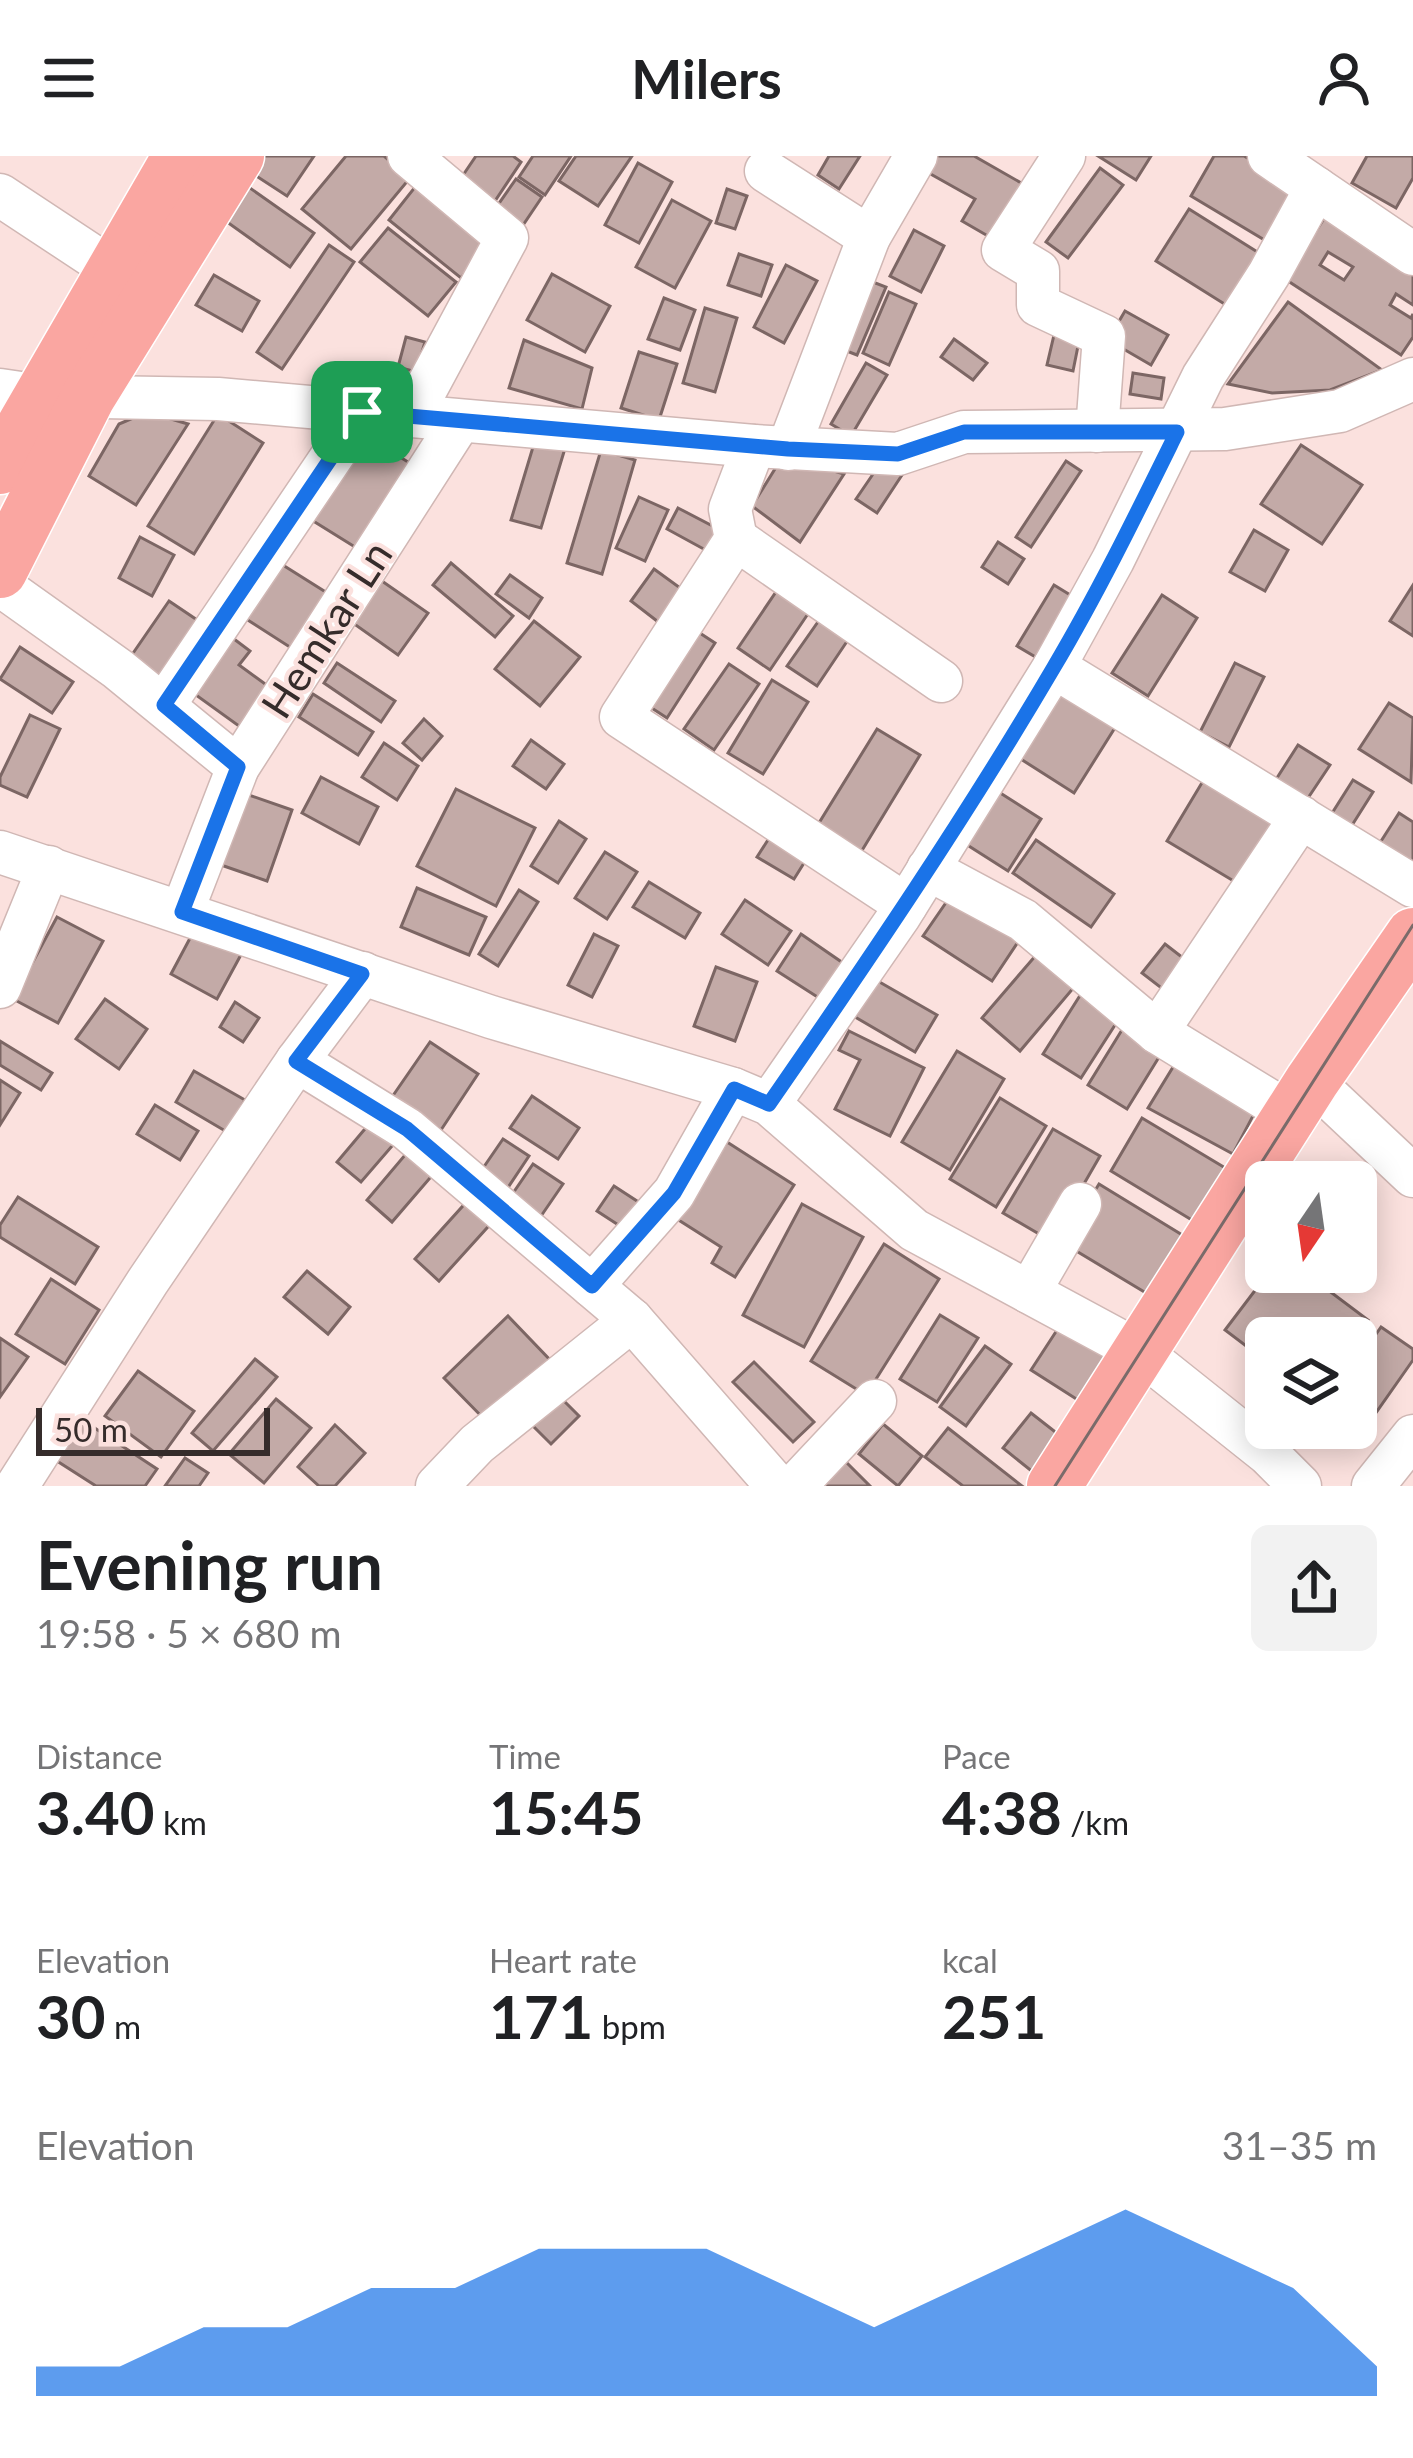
<!DOCTYPE html>
<meta charset="utf-8">
<style>
:root{--surface:#fff;--page:#f2f2f2;--text:#202124;--muted:#757577;--accent:#1a73e8}
body{margin:0;font-family:Lato,sans-serif;background:var(--page);color:var(--text);height:100vh;display:flex;flex-direction:column;font-size:45px;white-space:nowrap}
*{box-sizing:border-box;margin:0}
p{font-size:39px;color:var(--muted)}
.icon{flex:none;width:66px;height:66px;fill:none;stroke:currentColor;stroke-width:2;stroke-linecap:round;stroke-linejoin:round}
.map{position:relative;height:1330px;overflow:hidden}
.panel{display:flex;flex-direction:column;background:var(--surface);flex:1}
.panel>*{flex:none}
.needle{width:78px;rotate:193deg}
.tools{position:absolute;left:1245px;top:1005px;display:grid;gap:24px}
.tools a{display:grid;place-items:center;width:132px;height:132px;border-radius:18px;background:var(--surface);box-shadow:0 6px 30px #0003;font-size:60px}
.scale{position:absolute;left:36px;bottom:30px;width:234px;box-sizing:border-box;padding-left:12px;border:6px solid #352c2b;border-top:0;font-size:33px;line-height:42px;white-space:nowrap;color:#352c2b;-webkit-text-stroke:9px #fbe1de;paint-order:stroke}
.pin{position:absolute;display:grid;place-items:center;width:102px;height:102px;color:#fff;margin:-51px;border-radius:24px;box-shadow:0 6px 18px #0006}
.round{display:grid;place-items:center;flex:none;width:126px;height:126px;border-radius:18px;background:var(--page)}
.summary{display:flex;align-items:center;justify-content:space-between;height:204px;padding:0 36px}
h1{font-size:66px;font-weight:700;line-height:90px}
.figures{display:grid;grid-template-columns:repeat(3,1fr);gap:18px;height:204px;padding:12px 36px}
.figures div{display:grid;align-content:center}
.figures b{font-size:60px;font-weight:700}
.figures small{font-size:33px;font-weight:400}
.figures p{font-size:33px}
.chart{height:336px;padding:24px 36px}
.chart p{display:flex;justify-content:space-between}
.chart svg{width:100%;height:216px;margin-top:12px;fill:var(--accent);opacity:.7}
header{display:flex;justify-content:space-between;align-items:center;height:156px;padding:0 36px;background:var(--surface);font-size:54px;font-weight:700}
.map>svg:first-child{display:block}
.building{fill:#c3aaa7;stroke:#7c6664;stroke-width:3;fill-rule:evenodd}
.lines{fill:none;stroke-linecap:round;stroke-linejoin:round}
.minor-casing{stroke:#d0b7b4;stroke-width:45}
.major-casing{stroke:#fff;stroke-width:57}
.minor{stroke:#fff;stroke-width:42}
.major{stroke:#faa6a1;stroke-width:54}
.tram{stroke:#7a6b6a;stroke-width:3}
.route-casing{stroke:#fff;stroke-width:24}
.route{stroke:#1a73e8;stroke-width:15}
.labels{text-anchor:middle;dominant-baseline:central;stroke-width:9;stroke-linejoin:round;paint-order:stroke}
.street-label{font-size:42px;fill:#352c2b;stroke:#fbe1de}
</style>
<header><svg class="icon" aria-label="menu" viewBox="0 0 24 24"><path d="M4 6h16M4 12h16M4 18h16"/></svg>Milers<svg class="icon" aria-label="person" viewBox="0 0 24 24"><circle cx="12" cy="8" r="4"/><path d="M4 21q1-7 8-7t8 7"/></svg></header>
<div class="map">
<svg width="1413" height="1330" viewBox="0 0 1413 1330">
<rect width="100%" height="100%" fill="#fbe1de"/>
<g class="building">
<polygon points="252,0 314,0 287,40 244,12"/>
<polygon points="346,0 384,0 410,22 351,93 302,53"/>
<polygon points="476,0 513,0 521,6 489,54 455,31"/>
<polygon points="533,0 571,0 545,39 519,21"/>
<polygon points="576,0 632,0 598,50 559,25"/>
<polygon points="829,0 860,0 839,33 818,19"/>
<polygon points="937,0 974,0 1030,32 1000,87 962,65 975,43 927,16"/>
<polygon points="1098,0 1151,0 1136,24"/>
<polygon points="1214,0 1244,0 1305,36 1273,89 1191,40"/>
<polygon points="1367,0 1413,0 1413,22 1396,52 1352,27"/>
<polygon points="638,7 672,26 639,87 605,69"/>
<polygon points="1100,12 1123,29 1068,102 1046,86"/>
<polygon points="230,18 314,77 290,111 206,51"/>
<polygon points="516,23 542,41 519,75 493,56"/>
<polygon points="419,26 492,84 461,122 389,64"/>
<polygon points="727,33 747,40 735,73 716,67"/>
<polygon points="672,44 711,65 675,132 636,111"/>
<polygon points="1189,53 1267,102 1234,154 1156,105"/>
<path d="M1327 58 1413 114V149L1396 138 1390 149 1411 162 1413 158V181L1401 199 1285 123ZM1328 96 1353 111 1344 124 1320 109Z"/>
<polygon points="388,72 456,126 428,160 360,106"/>
<polygon points="914,74 944,90 921,136 890,120"/>
<polygon points="329,89 354,106 282,213 257,196"/>
<polygon points="739,98 772,109 761,140 728,129"/>
<polygon points="786,109 817,125 784,187 754,171"/>
<polygon points="552,118 610,150 585,196 527,164"/>
<polygon points="214,119 259,145 242,175 196,149"/>
<polygon points="865,123 886,131 857,199 836,191"/>
<polygon points="889,136 916,148 889,209 863,197"/>
<polygon points="664,142 695,154 680,194 648,183"/>
<polygon points="1288,146 1382,214 1330,234 1272,237 1228,228"/>
<polygon points="705,152 737,162 715,236 683,227"/>
<polygon points="1125,155 1168,179 1151,209 1108,184"/>
<polygon points="1054,179 1079,185 1073,215 1047,209"/>
<polygon points="406,181 425,186 416,216 398,211"/>
<polygon points="954,183 987,207 973,224 941,201"/>
<polygon points="524,184 592,212 582,253 509,232"/>
<polygon points="639,196 677,208 659,264 621,252"/>
<polygon points="866,207 887,219 851,280 831,268"/>
<polygon points="1133,217 1164,222 1161,243 1130,238"/>
<polygon points="147,256 188,268 136,349 89,320 119,268"/>
<polygon points="218,258 263,287 194,398 148,370"/>
<polygon points="363,278 416,311 363,396 310,363"/>
<polygon points="536,281 566,289 541,372 511,364"/>
<polygon points="1301,289 1362,329 1322,388 1261,348"/>
<polygon points="601,294 635,304 602,418 567,407"/>
<polygon points="783,300 844,318 800,386 752,350"/>
<polygon points="884,302 904,316 877,357 856,343"/>
<polygon points="1066,305 1081,315 1031,391 1016,381"/>
<polygon points="639,341 668,354 645,405 616,392"/>
<polygon points="678,352 722,375 711,397 667,373"/>
<polygon points="1254,374 1288,394 1265,435 1230,416"/>
<polygon points="140,381 174,399 152,440 119,422"/>
<polygon points="998,386 1024,403 1008,428 982,411"/>
<polygon points="278,406 332,440 296,495 243,461"/>
<polygon points="451,407 513,460 495,481 433,429"/>
<polygon points="654,413 694,442 670,475 631,445"/>
<polygon points="510,419 542,442 529,462 496,438"/>
<polygon points="379,423 428,457 398,499 350,465"/>
<polygon points="784,424 816,446 770,514 738,492"/>
<polygon points="1054,429 1085,448 1049,509 1017,490"/>
<polygon points="1413,429 1413,480 1390,465"/>
<polygon points="1162,439 1197,462 1148,540 1112,517"/>
<polygon points="169,445 209,472 169,530 129,503"/>
<polygon points="827,453 856,472 817,530 787,510"/>
<polygon points="534,465 580,501 540,550 495,513"/>
<polygon points="689,470 715,487 667,562 641,545"/>
<polygon points="230,480 250,495 239,509 279,538 250,578 189,534"/>
<polygon points="20,491 73,526 52,557 0,523"/>
<polygon points="337,507 395,545 381,566 324,527"/>
<polygon points="1235,507 1264,521 1229,591 1200,576"/>
<polygon points="729,508 759,528 714,594 684,573"/>
<polygon points="1065,522 1123,559 1074,637 1016,600"/>
<polygon points="772,524 808,546 763,618 728,597"/>
<polygon points="313,538 373,576 358,599 299,561"/>
<polygon points="1389,547 1413,562 1411,626 1359,593"/>
<polygon points="30,559 60,573 27,641 0,629 0,621"/>
<polygon points="424,563 442,580 422,604 403,587"/>
<polygon points="877,573 920,599 858,701 814,675"/>
<polygon points="531,584 564,608 546,633 513,610"/>
<polygon points="384,587 418,610 397,644 362,621"/>
<polygon points="1298,589 1330,609 1306,645 1275,625"/>
<polygon points="1209,615 1285,661 1242,730 1167,685"/>
<polygon points="321,621 378,651 359,688 302,657"/>
<polygon points="1353,624 1373,636 1349,674 1329,662"/>
<polygon points="456,633 535,672 496,750 417,710"/>
<polygon points="994,633 1041,663 1008,715 961,685"/>
<polygon points="246,638 292,654 267,725 221,709"/>
<polygon points="1399,657 1413,666 1413,717 1376,693"/>
<polygon points="559,665 586,683 558,727 531,710"/>
<polygon points="773,676 809,699 794,723 757,701"/>
<polygon points="1036,684 1114,738 1091,771 1013,717"/>
<polygon points="605,696 637,716 607,763 575,742"/>
<polygon points="649,726 700,757 685,782 633,751"/>
<polygon points="417,732 486,761 469,799 401,771"/>
<polygon points="519,734 538,746 498,810 479,798"/>
<polygon points="954,735 1022,780 992,825 923,780"/>
<polygon points="745,744 791,775 768,809 722,778"/>
<polygon points="57,761 103,785 58,867 13,843"/>
<polygon points="197,769 243,795 217,843 171,818"/>
<polygon points="594,778 618,790 592,841 568,829"/>
<polygon points="801,778 843,807 819,842 777,815"/>
<polygon points="1165,788 1187,805 1164,834 1142,817"/>
<polygon points="1043,791 1081,823 1020,895 982,862"/>
<polygon points="716,811 757,826 735,885 694,870"/>
<polygon points="876,824 937,859 915,896 855,861"/>
<polygon points="1086,830 1124,855 1081,922 1043,898"/>
<polygon points="105,843 147,873 119,913 76,883"/>
<polygon points="235,846 259,862 243,886 220,871"/>
<polygon points="1125,869 1164,893 1127,953 1088,929"/>
<polygon points="849,875 924,912 890,980 835,953 860,904 839,894"/>
<polygon points="0,885 52,917 41,934 0,909"/>
<polygon points="430,886 478,918 441,974 392,941"/>
<polygon points="957,895 1004,923 950,1014 902,986"/>
<polygon points="1181,898 1254,958 1233,998 1148,952"/>
<polygon points="194,915 245,944 227,976 176,946"/>
<polygon points="0,924 20,937 0,969"/>
<polygon points="532,940 579,972 558,1003 510,972"/>
<polygon points="1000,942 1046,970 996,1051 950,1023"/>
<polygon points="155,949 198,975 180,1004 137,978"/>
<polygon points="375,961 399,982 361,1026 337,1006"/>
<polygon points="1142,962 1237,1019 1205,1072 1111,1015"/>
<polygon points="1053,973 1100,1000 1051,1085 1003,1057"/>
<polygon points="503,983 529,1000 507,1033 481,1015"/>
<polygon points="416,986 442,1008 392,1066 367,1044"/>
<polygon points="727,986 794,1029 735,1121 712,1107 721,1091 677,1063"/>
<polygon points="533,1008 563,1028 539,1063 509,1043"/>
<polygon points="1099,1028 1197,1088 1161,1146 1063,1087"/>
<polygon points="614,1030 640,1047 623,1072 597,1055"/>
<polygon points="18,1041 98,1091 75,1128 0,1081 0,1069"/>
<polygon points="471,1041 495,1063 439,1125 415,1103"/>
<polygon points="802,1048 863,1081 804,1191 743,1159"/>
<polygon points="884,1088 939,1123 866,1239 811,1205"/>
<polygon points="307,1115 350,1151 328,1178 284,1141"/>
<polygon points="1269,1116 1304,1116 1368,1164 1354,1182 1266,1182 1266,1205 1225,1174"/>
<polygon points="51,1123 99,1154 65,1208 16,1178"/>
<polygon points="940,1159 978,1182 937,1246 900,1223"/>
<polygon points="508,1160 553,1207 489,1268 444,1222"/>
<polygon points="1059,1171 1120,1210 1092,1253 1031,1214"/>
<polygon points="1381,1171 1413,1193 1413,1204 1361,1278 1353,1272 1356,1207"/>
<polygon points="0,1182 28,1201 0,1241"/>
<polygon points="985,1190 1011,1208 966,1270 940,1251"/>
<polygon points="255,1203 277,1221 213,1295 192,1277"/>
<polygon points="754,1206 814,1266 793,1286 733,1226"/>
<polygon points="138,1215 194,1255 161,1301 105,1260"/>
<polygon points="551,1232 579,1260 551,1288 523,1260"/>
<polygon points="276,1243 311,1272 264,1327 229,1298"/>
<polygon points="1031,1257 1072,1289 1044,1325 1003,1292"/>
<polygon points="84,1265 157,1313 145,1330 96,1330 57,1305"/>
<polygon points="883,1268 922,1300 898,1330 859,1298"/>
<polygon points="335,1269 365,1297 335,1330 319,1330 298,1311"/>
<polygon points="948,1272 1022,1330 963,1330 925,1301"/>
<polygon points="185,1302 208,1317 199,1330 165,1330"/>
<polygon points="843,1303 870,1330 818,1330"/>
</g>
<g class="lines">
<defs>
<g id="minor">
<polyline points="409,0 507,82 413,257"/>
<polyline points="1064,0 1003,94 1038,115 1038,149 1104,180 1097,275"/>
<polyline points="1269,0 1413,98"/>
<polyline points="766,15 869,81"/>
<polyline points="0,39 112,113"/>
<polyline points="0,234 41,240 218,243 754,290 898,298 964,276 1225,273 1340,255 1413,223"/>
<polyline points="754,290 730,353 736,383 621,561 906,749"/>
<polyline points="788,293 869,81 916,0"/>
<polyline points="736,383 941,525"/>
<polyline points="0,429 118,513 238,611"/>
<polyline points="1054,511 1413,730"/>
<polyline points="164,549 362,256"/>
<polyline points="0,696 491,861 733,933 769,948 914,1074 1140,1196 1268,1298 1300,1330"/>
<polyline points="928,713 1023,764 1157,876 1291,958"/>
<polyline points="182,756 238,611 460,265"/>
<polyline points="0,831 49,711"/>
<polyline points="1157,876 1301,661"/>
<polyline points="297,905 407,973 632,1164 777,1330"/>
<polyline points="1312,925 1413,1020"/>
<polyline points="769,948 900,759 1054,511 1113,404 1203,221 1269,118 1316,32"/>
<polyline points="592,1130 674,1037 733,933"/>
<polyline points="1029,1136 1080,1048"/>
<polyline points="17,1330 148,1125 297,905 363,817"/>
<polyline points="437,1330 477,1288 632,1164"/>
<polyline points="795,1330 875,1245"/>
<polyline points="1373,1330 1413,1280"/>
</g>
<g id="major">
<polyline points="0,311 180,0"/>
<polyline points="0,415 88,241 237,0"/>
<polyline points="1054,1330 1312,925 1413,779"/>
</g>
</defs>
<use href="#minor" class="minor-casing"/>
<use href="#major" class="major-casing"/>
<use href="#minor" class="minor"/>
<use href="#major" class="major"/>
<polyline class="tram" points="1055,1330 1413,769"/>
</g>
<g class="lines">
<defs>
<path id="route" d="M362 256 788 293 898 298 964 276H1177C1138 355 1099 435 1054 511 966 661 868 805 769 948L734 933 674 1037 592 1130 407 973 296 905 362 818 182 756 238 611 164 549Z"/>
</defs>
<use href="#route" class="route-casing"/>
<use href="#route" class="route"/>
</g>
<g class="labels">
<g class="street-label">
<text transform="translate(326 473) rotate(-57)">Hemkar Ln</text>
</g>
</g>
</svg>
<div class="tools">
<a><svg class="needle" viewBox="-14 -14 28 28"><path d="M0-13l5 13h-10z" fill="#e53935"/><path d="M0 13l5-13h-10z" fill="#757577"/></svg></a>
<a><svg class="icon" aria-label="layers" viewBox="0 0 24 24"><path d="M12 4l9 5-9 5-9-5zM3 14l9 5 9-5"/></svg></a>
</div>
<div class="scale">50 m</div>
<div class="pin" style="left:362px;top:256px;background:#1e9e55"><svg class="icon" aria-label="arrive" viewBox="0 0 24 24"><path d="M6 21V4h12l-3 4 3 4H6"/></svg></div>
</div>
<section class="panel">
<div class="summary"><div><h1>Evening run</h1><p>19:58 · 5 × 680 m</p></div><a class="round"><svg class="icon" aria-label="share" viewBox="0 0 24 24"><path d="M12 15V3M7 8l5-5 5 5M5 13v7h14v-7"/></svg></a></div>
<div class="figures">
<div><p>Distance</p><b>3.40<small> km</small></b></div>
<div><p>Time</p><b>15:45</b></div>
<div><p>Pace</p><b>4:38<small> /km</small></b></div>
</div>
<div class="figures">
<div><p>Elevation</p><b>30<small> m</small></b></div>
<div><p>Heart rate</p><b>171<small> bpm</small></b></div>
<div><p>kcal</p><b>251</b></div>
</div>
<div class="chart"><p><span>Elevation</span>31–35 m</p>
<svg viewBox="0 0 160 44" preserveAspectRatio="none"><path d="M0 44V38L10 38L20 30L30 30L40 22L50 22L60 14L70 14L80 14L90 22L100 30L110 22L120 14L130 6L140 14L150 22L160 38V44z"/></svg>
</div>
</section>
